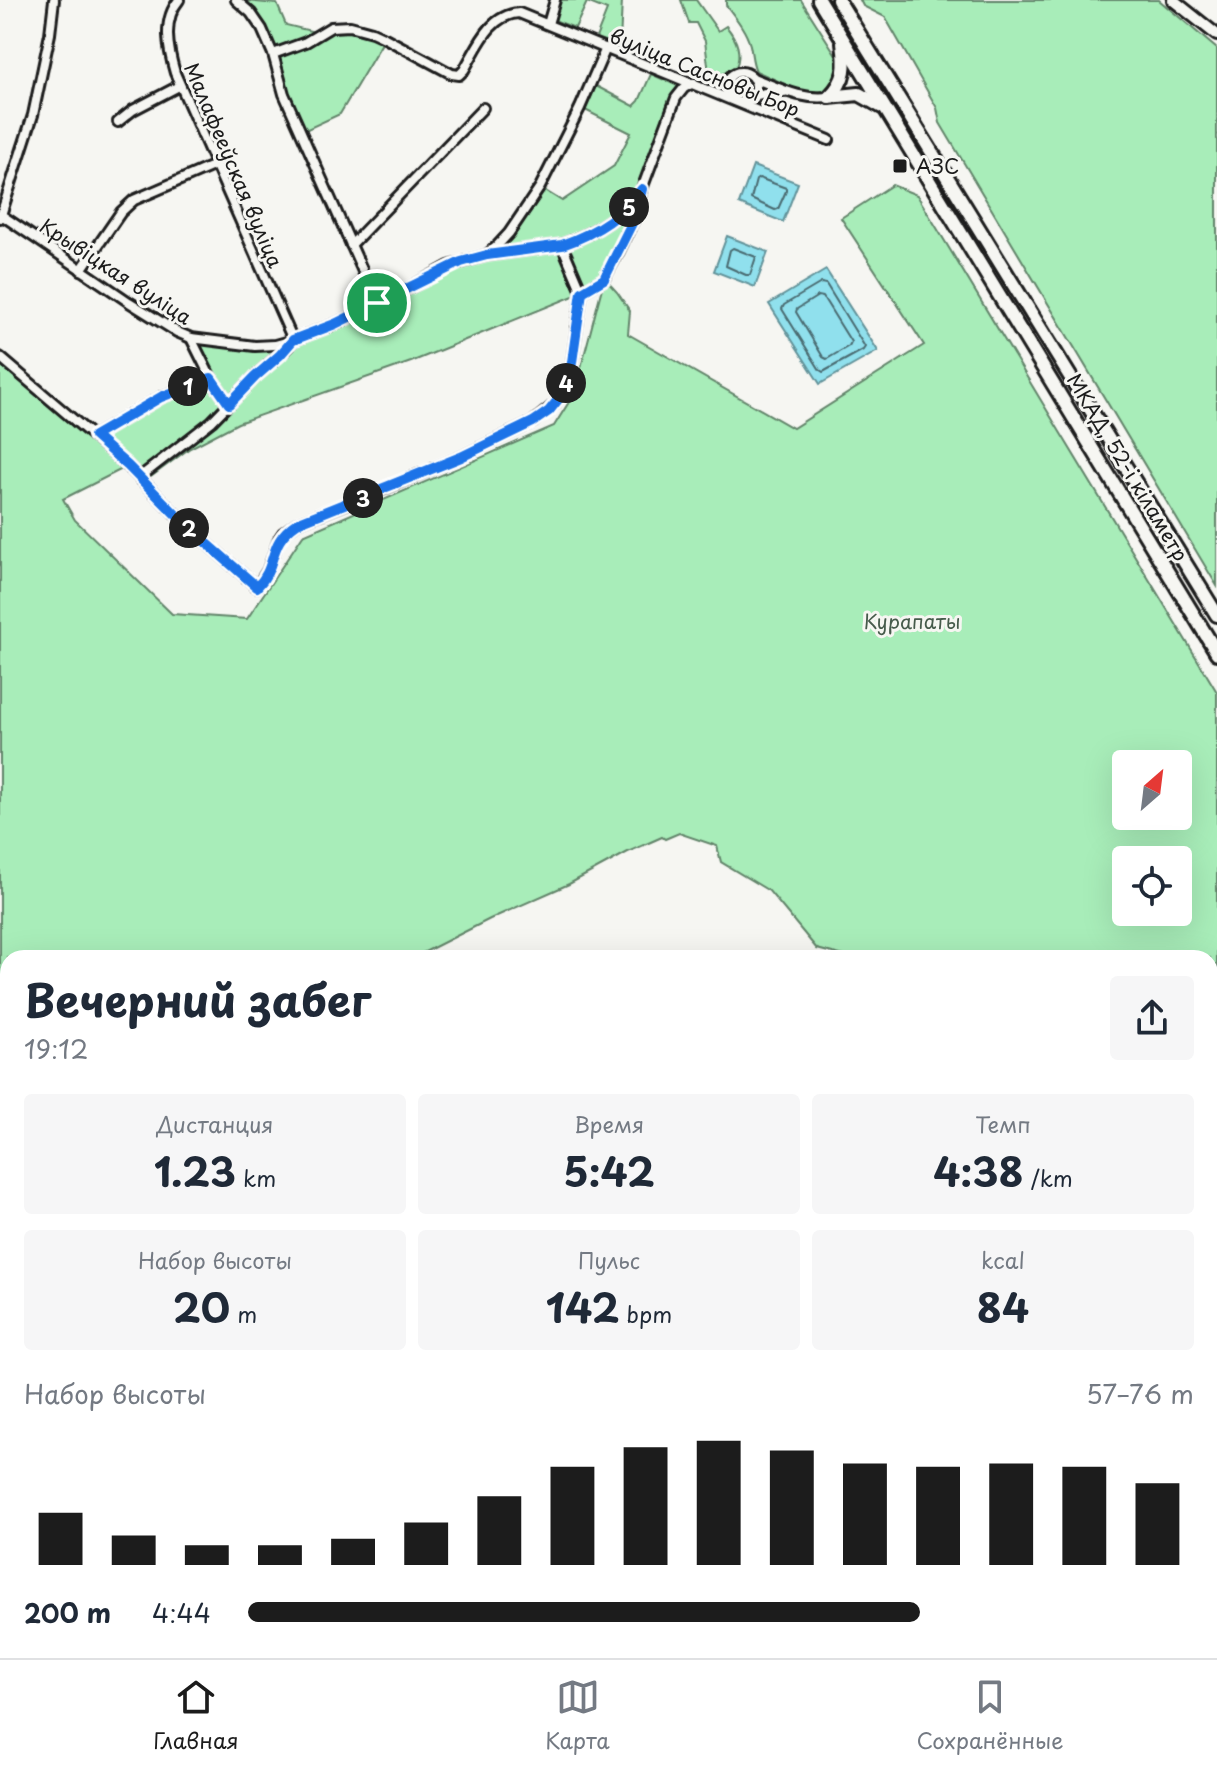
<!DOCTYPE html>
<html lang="ru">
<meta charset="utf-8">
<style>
:root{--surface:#fff;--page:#f6f6f7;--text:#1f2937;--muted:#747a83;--line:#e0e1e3;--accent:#1c1c1c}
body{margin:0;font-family:"Playpen Sans",sans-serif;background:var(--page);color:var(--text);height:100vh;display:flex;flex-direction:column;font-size:30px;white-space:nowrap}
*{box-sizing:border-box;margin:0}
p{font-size:26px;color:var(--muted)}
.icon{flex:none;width:44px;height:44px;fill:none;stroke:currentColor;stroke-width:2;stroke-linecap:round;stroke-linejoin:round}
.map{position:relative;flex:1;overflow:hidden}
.drawer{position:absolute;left:0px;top:950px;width:1218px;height:708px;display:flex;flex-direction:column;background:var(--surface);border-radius:24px 24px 0 0;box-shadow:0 8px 32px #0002}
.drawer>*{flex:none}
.needle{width:52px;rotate:28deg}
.tools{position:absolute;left:1112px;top:750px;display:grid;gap:16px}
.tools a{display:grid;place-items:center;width:80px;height:80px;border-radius:8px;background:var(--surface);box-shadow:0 8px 32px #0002;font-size:40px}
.pin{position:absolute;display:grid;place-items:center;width:68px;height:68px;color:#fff;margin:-34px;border:4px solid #fff;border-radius:50%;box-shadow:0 2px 8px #0007}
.km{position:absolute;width:40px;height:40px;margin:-20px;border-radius:50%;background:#222;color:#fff;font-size:22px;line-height:40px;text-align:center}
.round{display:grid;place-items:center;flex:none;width:84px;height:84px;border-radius:8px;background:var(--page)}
.headline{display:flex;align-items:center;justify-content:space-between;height:136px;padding:0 24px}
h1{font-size:44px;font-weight:700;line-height:60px}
.stats{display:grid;grid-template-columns:repeat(3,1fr);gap:12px;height:136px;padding:8px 24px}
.stats div{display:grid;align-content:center;border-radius:8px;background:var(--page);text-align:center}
.stats b{font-size:40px;font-weight:700}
.stats small{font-size:22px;font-weight:400}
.stats p{font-size:22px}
.chart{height:224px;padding:16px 24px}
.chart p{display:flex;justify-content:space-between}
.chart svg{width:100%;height:144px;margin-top:8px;stroke:var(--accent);stroke-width:6}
ul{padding:0 24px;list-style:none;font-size:26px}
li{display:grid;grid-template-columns:128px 96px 1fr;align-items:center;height:60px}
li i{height:20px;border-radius:10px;background:var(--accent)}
.menu{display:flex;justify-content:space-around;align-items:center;height:112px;border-top:2px solid var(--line);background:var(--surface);font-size:22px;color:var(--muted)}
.menu a{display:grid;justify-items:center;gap:4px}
.menu .active{color:var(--accent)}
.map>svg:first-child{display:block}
.green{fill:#a8edb9;stroke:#62846a;stroke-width:2;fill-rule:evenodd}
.water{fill:#90e0ed;stroke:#629299;stroke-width:2}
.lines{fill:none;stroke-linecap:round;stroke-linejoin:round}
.shore{stroke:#4a6a70;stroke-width:2}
.minor-casing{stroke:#1c1c1c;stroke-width:14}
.major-casing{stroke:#1c1c1c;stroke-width:16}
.highway-casing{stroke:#1c1c1c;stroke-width:18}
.minor{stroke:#f6f6f2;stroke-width:8}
.major{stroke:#f6f6f2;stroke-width:10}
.highway{stroke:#f6f6f2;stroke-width:12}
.route-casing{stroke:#fff;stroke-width:16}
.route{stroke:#1a73e8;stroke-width:10}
.poi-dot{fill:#1c1c1c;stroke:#f6f6f2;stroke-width:3}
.labels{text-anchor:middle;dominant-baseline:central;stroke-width:6;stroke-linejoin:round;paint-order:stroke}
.street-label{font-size:20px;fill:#1c1c1c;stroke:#f6f6f2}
.poi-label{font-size:20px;fill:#1c1c1c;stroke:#f6f6f2;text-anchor:start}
.park-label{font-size:20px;fill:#465b4b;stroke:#f6f6f2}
</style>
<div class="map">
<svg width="1217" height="1658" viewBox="0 0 1217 1658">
<rect width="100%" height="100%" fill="#f6f6f2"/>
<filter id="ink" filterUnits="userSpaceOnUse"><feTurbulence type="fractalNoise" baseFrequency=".0125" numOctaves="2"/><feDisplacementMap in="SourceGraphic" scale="16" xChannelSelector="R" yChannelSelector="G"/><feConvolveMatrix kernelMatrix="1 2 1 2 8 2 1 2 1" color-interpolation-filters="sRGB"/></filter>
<g filter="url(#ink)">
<g class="green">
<polygon points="236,0 277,4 286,25 319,33 340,25 385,38 340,114 301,132 262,29"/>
<polygon points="559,0 622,0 620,43 616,45 596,38 607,10 587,2 575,28 554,20"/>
<path d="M681 0H696L718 31 726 26C736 38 742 53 736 67L710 81 705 41 696 23H689Z"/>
<path d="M726 0H801L838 58V73L833 83 827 90 811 93 800 91 756 71C752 63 752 54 750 45 746 30 735 17 726 5Z"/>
<polygon points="860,0 1159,0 1217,49 1217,586 940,123 937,108 885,17 863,6"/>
<polygon points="651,74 678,86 672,98 639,187 622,208 590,228 558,241 512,248 505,246 507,240 524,220 544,190 562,201 614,166 631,133 585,110 596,86 634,106 639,101"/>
<path d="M892 185 917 195 1217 692V997L1210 1003V958H852L817 949 769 891 721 862 717 846 679 833 665 839 662 837 628 852 569 884 490 919 413 958H8V1075L0 1060V357L94 436 161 397 211 378 191 338 255 346 293 340 449 266 570 242 632 203 638 208 605 279 617 292 630 311 628 334 793 428 924 345 841 218ZM604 280 574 394 554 426 303 535 247 619 172 614 75 520 63 499 128 466 144 482 190 448 238 423 411 362 576 295ZM1126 764H1178V816H1126ZM1126 860H1178V912H1126Z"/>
<polygon points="0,1105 8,1119 8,1506 0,1495"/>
<polygon points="270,1650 523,1650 538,1658 288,1658"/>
</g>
<g class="water">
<polygon points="753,166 798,183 783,222 739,204"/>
<polygon points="727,236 768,252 755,287 714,271"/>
<polygon points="826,270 878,351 820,384 769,304"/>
</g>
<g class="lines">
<g class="shore">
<polygon points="759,178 786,188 786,191 778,209 775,210 751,199 756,180"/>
<polygon points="733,248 756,257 750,275 746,275 726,266 730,250"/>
<polygon points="821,283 826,284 865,347 863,350 823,372 820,370 782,309 784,305"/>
<polygon points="818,296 823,297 851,342 849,346 827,359 823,357 796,312 797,309"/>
</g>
<defs>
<g id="minor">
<path d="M179 0C162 20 168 49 175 73L293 340"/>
<polyline points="236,0 251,13 262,29 273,54 284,94 377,303"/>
<polyline points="548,24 555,0"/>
<path d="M273 54 306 42 331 27 350 26 372 32 385 38 452 74 459 75 464 70C478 47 489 15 519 13L829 140"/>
<circle cx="741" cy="87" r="15"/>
<path d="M753 78C780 88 799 100 829 97"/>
<polyline points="754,99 753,96 769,92 784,92"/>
<polyline points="118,122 133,110 179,86"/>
<polyline points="0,214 129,302 177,332 191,338 255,346 275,345 293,340 335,324 411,287 449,266 487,255 497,246 509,233 540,187 580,108 606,48"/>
<polyline points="0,218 33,115 50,34 54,0"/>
<polyline points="351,245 483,108"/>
<path d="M488 255 562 245C591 234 622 218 640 192"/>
<polyline points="81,270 121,212 134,200 215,165"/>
<polyline points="582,292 604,279 618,253 635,217 642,189 676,98 684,88 693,83"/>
<polyline points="191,338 211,378 229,404"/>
<polyline points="0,357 128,466 186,525 257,587 268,570 279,539 283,533 297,523 379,491 461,457 533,422 555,404 564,389 571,369 582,292 562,245"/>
<polyline points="94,436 161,397 211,378"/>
<polyline points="140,477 212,421 255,377 287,348 293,340"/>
<polyline points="247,1650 264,1658"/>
</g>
<g id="major">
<polyline points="1173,0 1217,35"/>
<polyline points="1210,1478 1217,1480"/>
<polyline points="0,1546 8,1540"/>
<polyline points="555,1650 570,1658"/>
</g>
<g id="highway">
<polyline points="819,0 1217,653"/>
<polyline points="838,0 1217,615"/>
<path d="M829 97C847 80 846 65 843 42"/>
<polyline points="829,97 859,94 882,107"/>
</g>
</defs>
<use href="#minor" class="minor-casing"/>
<use href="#major" class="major-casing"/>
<use href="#highway" class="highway-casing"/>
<use href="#minor" class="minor"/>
<use href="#major" class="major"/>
<use href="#highway" class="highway"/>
</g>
</g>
<g class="lines" filter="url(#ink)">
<defs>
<path id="route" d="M642 189 635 217 604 279 582 292 571 369 561 396 549 411 533 422 461 457 297 523C266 544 279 565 257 587L186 525 128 466 94 436 161 397 211 378 229 404 255 377 280 355 293 340 335 324 461 262 487 255 562 245C593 234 623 216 642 189Z"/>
</defs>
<use href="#route" class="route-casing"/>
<use href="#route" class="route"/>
</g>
<rect class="poi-dot" x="892" y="158" width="16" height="16" rx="4"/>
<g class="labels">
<g class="street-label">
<text transform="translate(705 72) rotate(22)">вуліца Сасновы Бор</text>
<text transform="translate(234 165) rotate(67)">Малафееўская вуліца</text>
<text transform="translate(116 271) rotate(33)">Крывіцкая вуліца</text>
<text transform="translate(1128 467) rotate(59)">МКАД, 52-і кіламетр</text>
</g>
<g class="poi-label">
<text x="916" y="166">АЗС</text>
</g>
<g class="park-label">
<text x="912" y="621">Курапаты</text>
</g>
</g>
</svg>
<div class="tools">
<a><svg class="needle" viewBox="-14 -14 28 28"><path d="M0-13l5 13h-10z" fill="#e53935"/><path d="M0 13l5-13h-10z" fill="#747a83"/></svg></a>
<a><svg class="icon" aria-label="locate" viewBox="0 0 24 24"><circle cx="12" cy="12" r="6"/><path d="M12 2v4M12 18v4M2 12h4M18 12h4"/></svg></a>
</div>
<div class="pin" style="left:377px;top:303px;background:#1e9e55"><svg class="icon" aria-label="arrive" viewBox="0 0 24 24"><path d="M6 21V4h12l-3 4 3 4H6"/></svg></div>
<b class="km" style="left:188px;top:386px">1</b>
<b class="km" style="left:189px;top:528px">2</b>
<b class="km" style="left:363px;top:498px">3</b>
<b class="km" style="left:566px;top:383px">4</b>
<b class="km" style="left:629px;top:207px">5</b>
<section class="drawer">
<div class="headline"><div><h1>Вечерний забег</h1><p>19:12</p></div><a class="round"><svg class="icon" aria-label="share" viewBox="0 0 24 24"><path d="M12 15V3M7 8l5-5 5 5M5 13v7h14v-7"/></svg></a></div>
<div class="stats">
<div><p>Дистанция</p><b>1.23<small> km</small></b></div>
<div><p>Время</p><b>5:42</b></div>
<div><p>Темп</p><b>4:38<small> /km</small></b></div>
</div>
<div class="stats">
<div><p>Набор высоты</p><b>20<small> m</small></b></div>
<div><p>Пульс</p><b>142<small> bpm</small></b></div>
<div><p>kcal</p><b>84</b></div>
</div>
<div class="chart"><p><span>Набор высоты</span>57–76 m</p>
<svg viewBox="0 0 160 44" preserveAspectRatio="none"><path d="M5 44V28M15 44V35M25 44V38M35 44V38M45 44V36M55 44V31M65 44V23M75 44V14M85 44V8M95 44V6M105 44V9M115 44V13M125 44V14M135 44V13M145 44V14M155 44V19"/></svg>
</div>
<ul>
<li><b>200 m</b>4:44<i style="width:71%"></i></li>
</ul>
</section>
</div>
<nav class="menu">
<a class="active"><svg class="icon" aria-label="home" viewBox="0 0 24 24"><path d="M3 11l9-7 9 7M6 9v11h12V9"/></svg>Главная</a>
<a><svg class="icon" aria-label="map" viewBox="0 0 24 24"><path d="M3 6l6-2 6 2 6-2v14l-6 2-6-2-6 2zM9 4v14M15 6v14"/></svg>Карта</a>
<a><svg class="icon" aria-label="saved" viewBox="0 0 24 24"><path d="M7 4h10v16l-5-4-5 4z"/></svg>Сохранённые</a>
</nav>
